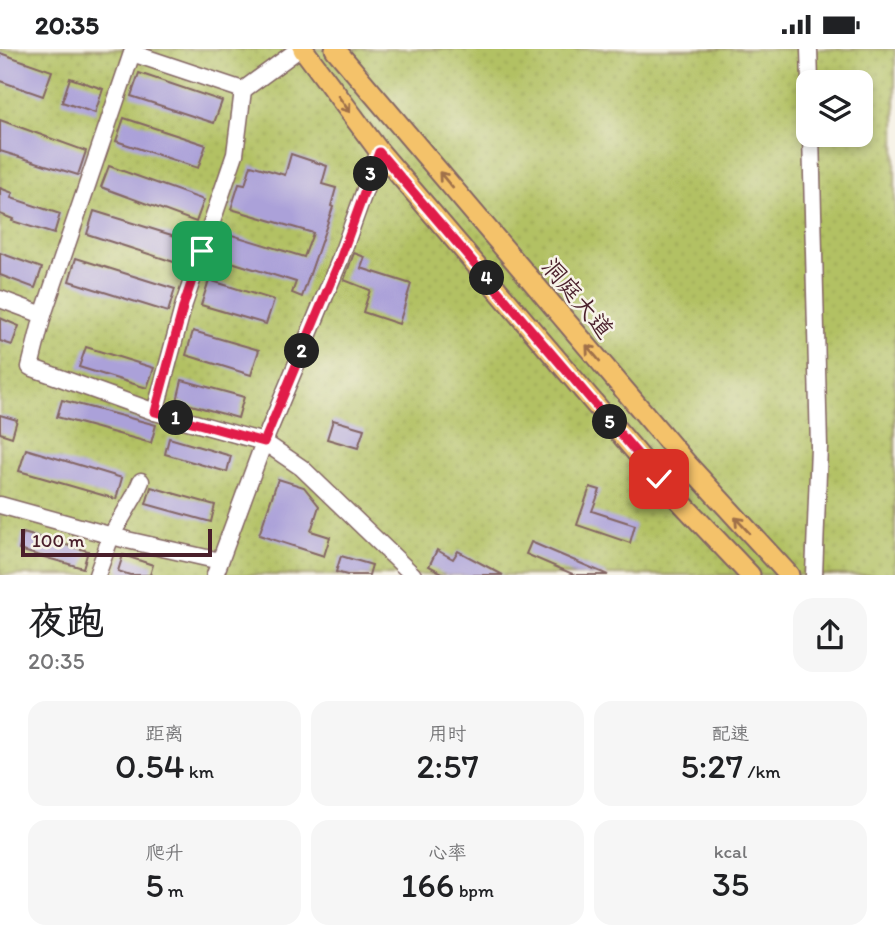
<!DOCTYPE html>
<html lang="zh">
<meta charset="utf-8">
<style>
:root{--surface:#fff;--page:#f6f6f6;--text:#202124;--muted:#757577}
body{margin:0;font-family:Itim,"LXGW WenKai TC",sans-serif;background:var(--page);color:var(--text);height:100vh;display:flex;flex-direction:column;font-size:26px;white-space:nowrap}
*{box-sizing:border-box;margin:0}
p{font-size:23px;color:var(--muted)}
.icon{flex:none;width:38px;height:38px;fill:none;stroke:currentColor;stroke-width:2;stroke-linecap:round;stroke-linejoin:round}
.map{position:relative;height:526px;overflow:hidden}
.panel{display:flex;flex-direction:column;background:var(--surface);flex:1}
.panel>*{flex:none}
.tools{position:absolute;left:796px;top:21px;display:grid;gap:14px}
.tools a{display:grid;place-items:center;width:77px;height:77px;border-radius:14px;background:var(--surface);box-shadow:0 4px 10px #0003;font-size:35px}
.scale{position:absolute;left:21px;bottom:18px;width:191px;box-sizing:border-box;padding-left:7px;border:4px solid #4a1f2b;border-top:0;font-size:19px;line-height:24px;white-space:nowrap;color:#4a1f2b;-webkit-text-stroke:5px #f7f3e8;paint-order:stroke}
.pin{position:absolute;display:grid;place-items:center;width:60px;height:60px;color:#fff;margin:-30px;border-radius:14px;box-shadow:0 4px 10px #0006}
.km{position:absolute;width:35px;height:35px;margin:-18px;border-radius:50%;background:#222;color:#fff;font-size:19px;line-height:35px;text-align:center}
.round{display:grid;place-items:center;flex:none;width:74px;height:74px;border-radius:21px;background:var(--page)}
.headline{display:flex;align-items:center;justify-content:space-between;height:119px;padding:0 28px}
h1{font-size:38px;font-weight:600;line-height:52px}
.figures{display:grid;grid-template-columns:repeat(3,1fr);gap:10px;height:119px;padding:7px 28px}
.figures div{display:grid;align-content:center;border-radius:18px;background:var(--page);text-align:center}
.figures b{font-size:35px;font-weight:600}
.figures small{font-size:19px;font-weight:400}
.figures p{font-size:19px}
.status{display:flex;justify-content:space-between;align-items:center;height:49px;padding:0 35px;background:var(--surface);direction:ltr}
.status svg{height:19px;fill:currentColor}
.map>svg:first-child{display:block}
.park{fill:url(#park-dots);stroke:#7e7048;stroke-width:2;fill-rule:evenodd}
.building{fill:#aba1d9}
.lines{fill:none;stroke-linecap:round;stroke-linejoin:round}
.minor-casing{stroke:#836564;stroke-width:19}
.major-casing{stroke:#836564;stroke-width:23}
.minor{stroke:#fff;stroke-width:16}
.major{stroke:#f4c26a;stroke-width:19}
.oneway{stroke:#9f704a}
.route-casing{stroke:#fff;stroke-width:14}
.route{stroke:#e11d48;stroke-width:9}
.labels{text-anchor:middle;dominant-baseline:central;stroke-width:5;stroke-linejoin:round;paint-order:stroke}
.street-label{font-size:24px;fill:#4a1f2b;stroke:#f7f3e8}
</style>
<div class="status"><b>20:35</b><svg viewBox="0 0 49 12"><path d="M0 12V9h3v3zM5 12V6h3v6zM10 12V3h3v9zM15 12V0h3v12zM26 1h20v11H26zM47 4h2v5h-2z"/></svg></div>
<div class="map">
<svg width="895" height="526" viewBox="0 0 895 526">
<defs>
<pattern id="park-dots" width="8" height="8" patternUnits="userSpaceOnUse" patternTransform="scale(1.75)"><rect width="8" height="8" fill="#b2c164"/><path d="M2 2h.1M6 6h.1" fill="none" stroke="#9ba557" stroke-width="1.8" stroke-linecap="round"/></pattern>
</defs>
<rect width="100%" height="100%" fill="#f7f3e8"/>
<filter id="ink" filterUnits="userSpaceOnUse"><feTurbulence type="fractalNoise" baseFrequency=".0143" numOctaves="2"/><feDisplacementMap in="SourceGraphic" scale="14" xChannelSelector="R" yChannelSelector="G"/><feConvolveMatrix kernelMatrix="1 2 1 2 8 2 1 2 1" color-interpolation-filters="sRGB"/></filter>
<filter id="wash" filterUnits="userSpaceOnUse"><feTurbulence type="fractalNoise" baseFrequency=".00686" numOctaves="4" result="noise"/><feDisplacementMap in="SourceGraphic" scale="28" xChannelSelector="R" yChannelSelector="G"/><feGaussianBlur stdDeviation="1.57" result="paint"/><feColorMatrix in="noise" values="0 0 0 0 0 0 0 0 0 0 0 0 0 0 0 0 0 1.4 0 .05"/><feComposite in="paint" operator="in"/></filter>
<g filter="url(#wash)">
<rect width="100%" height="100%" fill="#eee7cd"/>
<path class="park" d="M0 0H895V526H0ZM808 33H861V86H808Z"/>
<g id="blocks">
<g class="building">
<polygon points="0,4 52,22 43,47 0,32"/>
<polygon points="139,24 222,52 214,74 131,47"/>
<polygon points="70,29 103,40 95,64 62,53"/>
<polygon points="124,69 206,96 198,119 116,92"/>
<polygon points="0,71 86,102 78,126 0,102"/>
<polygon points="291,105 327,117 322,135 336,139 331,157 333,158 302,248 292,244 296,233 215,208 222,183 304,208 313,184 231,160 239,135 245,136 251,116 285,126"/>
<polygon points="109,117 204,151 196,173 101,138"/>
<polygon points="0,139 13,144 11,149 60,165 54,185 12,172 13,170 0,165"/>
<polygon points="94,162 191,192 183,216 87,185"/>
<polygon points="0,204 42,219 35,239 0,226"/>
<polygon points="354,204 365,208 361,219 411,235 399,275 363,263 370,241 344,231"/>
<polygon points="76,209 175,240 168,263 69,232"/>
<polygon points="209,231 274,251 266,275 201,256"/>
<polygon points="0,269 19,277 12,296 0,292"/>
<polygon points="193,282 259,301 251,326 186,306"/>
<polygon points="86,298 154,319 147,339 79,318"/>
<polygon points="182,331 244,348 238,369 177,352"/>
<polygon points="62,351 156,376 151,394 57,368"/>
<polygon points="0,366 17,371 12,388 0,384"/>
<polygon points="333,371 364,380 358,399 327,390"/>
<polygon points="169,389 231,407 227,423 165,405"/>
<polygon points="26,400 122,429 116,450 19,422"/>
<polygon points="278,430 304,438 319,457 311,482 330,488 324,507 259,486"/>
<polygon points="151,438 215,456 211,473 146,455"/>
<polygon points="590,438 600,441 592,462 635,476 630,494 577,476"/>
<polygon points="23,484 88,502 83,519 19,501"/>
<polygon points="531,493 608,526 575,526 526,505"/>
<polygon points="437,501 453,510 458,502 503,526 446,526 429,517"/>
<polygon points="123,506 153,516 150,526 130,526 118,522"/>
<polygon points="341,507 372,516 369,526 347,526 336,523"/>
</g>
</g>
</g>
<g filter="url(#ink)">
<use href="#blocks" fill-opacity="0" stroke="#836564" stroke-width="2"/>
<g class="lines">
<defs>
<g id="minor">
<polyline points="809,0 810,33"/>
<polyline points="811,86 819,398 814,526"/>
<polyline points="379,102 339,213 264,393 302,419 413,526"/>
<polyline points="0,250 43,266"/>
<polyline points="155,363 184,255 235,105 243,41"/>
<polyline points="0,456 127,491 220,512"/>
<polyline points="97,526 111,487 135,446 141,432"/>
<polyline points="215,526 264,393 155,363 30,318 43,266 132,4 243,41 299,0"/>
</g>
<g id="major">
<polyline points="303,0 379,102 659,430 750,526"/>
<polyline points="335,0 688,416 789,526"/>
</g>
</defs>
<use href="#minor" class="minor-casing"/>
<use href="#major" class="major-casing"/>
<use href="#minor" class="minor"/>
<use href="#major" class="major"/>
</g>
<defs><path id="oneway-shaft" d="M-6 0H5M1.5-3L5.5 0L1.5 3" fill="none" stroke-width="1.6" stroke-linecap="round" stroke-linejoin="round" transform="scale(1.75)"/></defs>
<g class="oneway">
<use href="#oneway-shaft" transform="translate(344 55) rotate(54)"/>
<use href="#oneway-shaft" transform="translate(446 131) rotate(-130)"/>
<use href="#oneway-shaft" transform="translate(593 304) rotate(-130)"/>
<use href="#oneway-shaft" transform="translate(742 476) rotate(-133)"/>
</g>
</g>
<g class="lines" filter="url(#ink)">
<defs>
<polyline id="route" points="202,202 184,255 155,363 264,393 339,213 379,103 659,430"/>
</defs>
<use href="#route" class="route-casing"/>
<use href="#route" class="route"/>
</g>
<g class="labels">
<g class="street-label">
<text transform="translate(578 249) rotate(50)">洞庭大道</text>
</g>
</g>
</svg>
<div class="tools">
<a><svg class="icon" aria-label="layers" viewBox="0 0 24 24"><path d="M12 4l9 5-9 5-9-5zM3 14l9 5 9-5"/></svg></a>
</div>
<div class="scale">100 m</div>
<div class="pin" style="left:202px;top:202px;background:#1e9e55"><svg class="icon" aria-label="arrive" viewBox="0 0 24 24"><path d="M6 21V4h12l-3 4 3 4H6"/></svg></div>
<div class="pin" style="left:659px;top:430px;background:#d93025"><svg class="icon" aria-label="check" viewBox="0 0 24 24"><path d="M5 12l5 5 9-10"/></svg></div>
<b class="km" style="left:176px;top:369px">1</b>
<b class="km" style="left:302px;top:302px">2</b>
<b class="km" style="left:371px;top:125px">3</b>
<b class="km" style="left:487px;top:229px">4</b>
<b class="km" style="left:610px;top:373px">5</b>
</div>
<section class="panel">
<div class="headline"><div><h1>夜跑</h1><p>20:35</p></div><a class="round"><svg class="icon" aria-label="share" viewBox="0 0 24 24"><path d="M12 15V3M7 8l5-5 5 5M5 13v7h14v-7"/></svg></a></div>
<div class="figures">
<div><p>距离</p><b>0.54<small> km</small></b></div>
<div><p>用时</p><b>2:57</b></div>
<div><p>配速</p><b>5:27<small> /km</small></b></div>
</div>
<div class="figures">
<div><p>爬升</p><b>5<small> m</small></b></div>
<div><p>心率</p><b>166<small> bpm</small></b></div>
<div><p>kcal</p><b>35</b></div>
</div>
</section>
